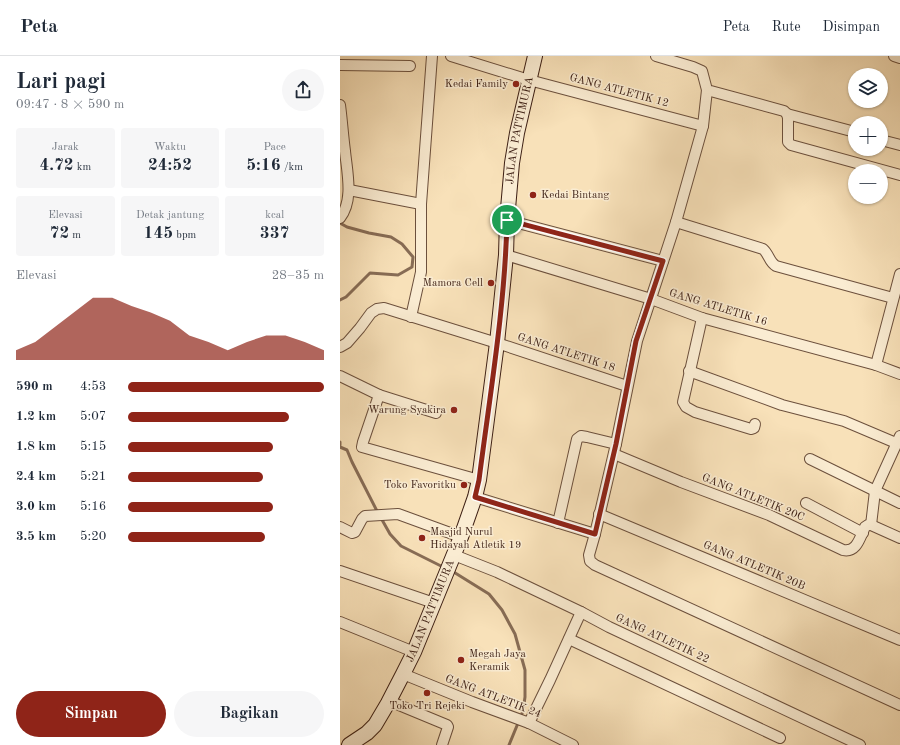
<!DOCTYPE html>
<html lang="id">
<meta charset="utf-8">
<style>
:root{--surface:#fff;--page:#f6f6f7;--text:#1f2937;--muted:#747a83;--line:#e0e1e3;--accent:#8f2418}
body{margin:0;font-family:"Old Standard TT",serif;background:var(--page);color:var(--text);height:100vh;display:flex;flex-direction:column;font-size:15px;white-space:nowrap}
*{box-sizing:border-box;margin:0}
p{font-size:13px;color:var(--muted)}
.icon{flex:none;width:22px;height:22px;fill:none;stroke:currentColor;stroke-width:2;stroke-linecap:round;stroke-linejoin:round}
.map{position:relative;flex:1;overflow:hidden}
.side{display:flex;flex-direction:column;background:var(--surface);width:340px}
.side>*{flex:none}
.buttons{position:absolute;left:508px;top:12px;display:grid;gap:8px}
.buttons a{display:grid;place-items:center;width:40px;height:40px;border-radius:50%;background:var(--surface);box-shadow:0 1px 3px #0004;font-size:20px}
.pin{position:absolute;display:grid;place-items:center;width:34px;height:34px;color:#fff;margin:-17px;border:2px solid #fff;border-radius:50%;box-shadow:0 1px 4px #0007}
.round{display:grid;place-items:center;flex:none;width:42px;height:42px;border-radius:21px;background:var(--page)}
.overview{display:flex;align-items:center;justify-content:space-between;height:68px;padding:0 16px}
h1{font-size:22px;font-weight:600;line-height:30px}
.stats{display:grid;grid-template-columns:repeat(3,1fr);gap:6px;height:68px;padding:4px 16px}
.stats div{display:grid;align-content:center;border-radius:4px;background:var(--page);text-align:center}
.stats b{font-size:17px;font-weight:600}
.stats small{font-size:11px;font-weight:400}
.stats p{font-size:11px}
.chart{height:112px;padding:8px 16px}
.chart p{display:flex;justify-content:space-between}
.chart svg{width:100%;height:72px;margin-top:4px;fill:var(--accent);opacity:.7}
.primary-button{display:flex;gap:8px;margin-top:auto;padding:8px 16px}
.primary-button a{flex:1;height:46px;border-radius:24px;background:var(--accent);color:#fff;font-size:16px;font-weight:600;line-height:46px;text-align:center}
.primary-button a+a{background:var(--page);color:var(--text)}
ul{padding:0 16px;list-style:none;font-size:13px}
li{display:grid;grid-template-columns:64px 48px 1fr;align-items:center;height:30px}
li i{height:10px;border-radius:5px;background:var(--accent)}
header{display:flex;align-items:center;gap:24px;box-sizing:border-box;height:56px;padding:0 20px;background:var(--surface);border-bottom:1px solid var(--line)}
header strong{font-size:19px}
nav{display:flex;gap:22px;margin-inline-start:auto;font-size:14px}
main{display:flex;flex:1;min-height:0}
.map>svg:first-child{display:block}
.lines{fill:none;stroke-linecap:round;stroke-linejoin:round}
.stream{stroke:#876c55;stroke-width:3}
.street-casing{stroke:#6c503d;stroke-width:12}
.secondary-casing{stroke:#3d1f14;stroke-width:16}
.street{stroke:#faecd2;stroke-width:10}
.secondary{stroke:#faecd2;stroke-width:14}
.route-casing{stroke:#fff;stroke-width:8}
.route{stroke:#8f2418;stroke-width:5}
.poi-dot{fill:#8f2418;stroke:#faecd2;stroke-width:1.5}
.labels{text-anchor:middle;dominant-baseline:central;stroke-width:3;stroke-linejoin:round;paint-order:stroke}
.poi-label{font-size:11px;fill:#3d1f14;stroke:#faecd2;text-anchor:end}
.street-label{font-size:11px;fill:#3d1f14;stroke:#faecd2}
</style>
<header>
<strong>Peta</strong>
<nav><a>Peta</a><a>Rute</a><a>Disimpan</a></nav>
</header>
<main>
<section class="side">
<div class="overview"><div><h1>Lari pagi</h1><p>09:47 · 8 × 590 m</p></div><a class="round"><svg class="icon" aria-label="share" viewBox="0 0 24 24"><path d="M12 15V3M7 8l5-5 5 5M5 13v7h14v-7"/></svg></a></div>
<div class="stats">
<div><p>Jarak</p><b>4.72<small> km</small></b></div>
<div><p>Waktu</p><b>24:52</b></div>
<div><p>Pace</p><b>5:16<small> /km</small></b></div>
</div>
<div class="stats">
<div><p>Elevasi</p><b>72<small> m</small></b></div>
<div><p>Detak jantung</p><b>145<small> bpm</small></b></div>
<div><p>kcal</p><b>337</b></div>
</div>
<div class="chart"><p><span>Elevasi</span>28–35 m</p>
<svg viewBox="0 0 160 44" preserveAspectRatio="none"><path d="M0 44V38L10 33L20 24L30 15L40 6L50 6L60 11L70 15L80 20L90 29L100 33L110 38L120 33L130 29L140 29L150 33L160 38V44z"/></svg>
</div>
<ul>
<li><b>590 m</b>4:53<i style="width:100%"></i></li>
<li><b>1.2 km</b>5:07<i style="width:82%"></i></li>
<li><b>1.8 km</b>5:15<i style="width:74%"></i></li>
<li><b>2.4 km</b>5:21<i style="width:69%"></i></li>
<li><b>3.0 km</b>5:16<i style="width:74%"></i></li>
<li><b>3.5 km</b>5:20<i style="width:70%"></i></li>
</ul>
<div class="primary-button"><a>Simpan</a><a>Bagikan</a></div>
</section>
<div class="map">
<svg width="560" height="689" viewBox="0 0 560 689">
<rect width="100%" height="100%" fill="#f8e1b9"/>
<filter id="stains"><feTurbulence type="fractalNoise" baseFrequency=".005" numOctaves="4"/><feColorMatrix values="0 0 0 0 .2 0 0 0 0 .09 0 0 0 0 .02 0 0 0 .5 -.17"/></filter>
<radialGradient id="worn" r=".72"><stop offset=".6" stop-color="#630" stop-opacity="0"/><stop offset="1" stop-color="#630" stop-opacity=".3"/></radialGradient>
<g class="lines">
<g class="stream">
<polyline points="0,167 7,171 29,177 51,181 62,188 73,201 72,211 58,219 30,217 6,241 0,244"/>
<polyline points="0,386 0,389"/>
<polyline points="0,391 7,394 12,406 38,457"/>
<polyline points="41,462 50,478 61,490 105,512"/>
<polyline points="112,515 149,538 162,554 175,578 185,614 185,641 183,655 169,689"/>
</g>
<defs>
<g id="street">
<polyline points="111,0 189,24 363,70"/>
<polyline points="316,0 353,11 362,15 367,34 444,55 447,58 448,62 448,86 451,89 560,119"/>
<polyline points="554,0 560,2"/>
<polyline points="0,9 70,10"/>
<path d="M0 49C2 64 3 80 5 95 7 116 14 144 0 162"/>
<polyline points="447,58 515,76"/>
<polyline points="541,84 560,89"/>
<polyline points="9,134 81,148"/>
<polyline points="167,164 323,205"/>
<polyline points="336,166 363,70 367,34"/>
<polyline points="166,199 311,243 362,262 536,309 560,318"/>
<path d="M553 242 436 210C429 206 429 198 423 193L336 166 297 285 276 388 255 478 249 499 250 505 255 509 560 649"/>
<polyline points="71,261 81,216 81,148 92,0"/>
<polyline points="362,262 343,346 346,351 355,356 411,373 414,372 415,368"/>
<polyline points="0,291 7,287 20,272 31,257 37,253 44,252 157,287 287,330"/>
<polyline points="536,309 560,218"/>
<polyline points="349,315 442,349 504,365 556,387"/>
<polyline points="0,320 39,339 23,386 22,391 139,424"/>
<polyline points="39,339 96,357"/>
<path d="M274 398 341 426 429 459 503 494C517 497 520 481 525 471L528 469H531"/>
<polyline points="470,403 560,447"/>
<polyline points="135,441 255,478"/>
<polyline points="466,447 523,477"/>
<polyline points="259,458 560,584"/>
<polyline points="218,467 237,383 241,380 247,381 276,388"/>
<polyline points="531,469 535,435 560,380"/>
<polyline points="531,469 560,482"/>
<polyline points="0,471 12,477 15,476 22,463 25,460 58,458 121,481"/>
<polyline points="114,499 157,516 241,556 269,571 520,689"/>
<polyline points="0,515 94,547"/>
<polyline points="0,566 74,596"/>
<polyline points="229,583 440,682"/>
<polyline points="63,618 132,646 189,667 233,689"/>
<polyline points="49,645 107,669 108,671 102,689"/>
<polyline points="189,667 210,624 241,556"/>
</g>
<g id="secondary">
<path id="s1" d="M9 689 27 677 35 669 48 647 63 618 74 596 121 481 135 441 139 424 157 287 166 199 167 164 172 107 177 77 195 0"/>
</g>
</defs>
<use href="#street" class="street-casing"/>
<use href="#secondary" class="secondary-casing"/>
<use href="#street" class="street"/>
<use href="#secondary" class="secondary"/>
</g>
<g class="lines">
<defs>
<path id="route" d="M167 164 323 205 296 285 276 388 255 478 135 441 139 424C150 338 165 251 167 164Z"/>
</defs>
<use href="#route" class="route-casing"/>
<use href="#route" class="route"/>
</g>
<g class="poi-dot">
<circle cx="176" cy="28" r="4"/>
<circle cx="193" cy="139" r="4"/>
<circle cx="151" cy="227" r="4"/>
<circle cx="114" cy="354" r="4"/>
<circle cx="124" cy="429" r="4"/>
<circle cx="82" cy="482" r="4"/>
<circle cx="121" cy="604" r="4"/>
<circle cx="87" cy="637" r="4"/>
</g>
<g class="labels">
<g class="poi-label">
<text x="168" y="28">Kedai Family</text>
<text x="201" y="139" text-anchor="start">Kedai Bintang</text>
<text x="143" y="227">Mamora Cell</text>
<text x="106" y="354">Warung Syakira</text>
<text x="116" y="429">Toko Favoritku</text>
<text x="90" y="476" text-anchor="start">Masjid Nurul<tspan x="90" dy="13">Hidayah Atletik 19</tspan></text>
<text x="129" y="598" text-anchor="start">Megah Jaya<tspan x="129" dy="13">Keramik</tspan></text>
<text x="87" y="650" text-anchor="middle">Toko Tri Rejeki</text>
</g>
<g class="street-label">
<text transform="translate(279 35) rotate(15)">GANG ATLETIK 12</text>
<text stroke="none"><textPath href="#s1" startOffset="652">JALAN PATTIMURA</textPath></text>
<text transform="translate(378 252) rotate(17)">GANG ATLETIK 16</text>
<text transform="translate(226 297) rotate(18)">GANG ATLETIK 18</text>
<text transform="translate(413 442) rotate(22)">GANG ATLETIK 20C</text>
<text transform="translate(414 510) rotate(23)">GANG ATLETIK 20B</text>
<text stroke="none"><textPath href="#s1" startOffset="160">JALAN PATTIMURA</textPath></text>
<text transform="translate(322 583) rotate(25)">GANG ATLETIK 22</text>
<text transform="translate(153 641) rotate(21)">GANG ATLETIK 24</text>
</g>
</g>
<rect width="100%" height="100%" filter="url(#stains)"/>
<rect width="100%" height="100%" fill="url(#worn)"/>
</svg>
<div class="buttons">
<a><svg class="icon" aria-label="layers" viewBox="0 0 24 24"><path d="M12 4l9 5-9 5-9-5zM3 14l9 5 9-5"/></svg></a>
<a>+</a>
<a>−</a>
</div>
<div class="pin" style="left:167px;top:164px;background:#1e9e55"><svg class="icon" aria-label="arrive" viewBox="0 0 24 24"><path d="M6 21V4h12l-3 4 3 4H6"/></svg></div>
</div>
</main>
